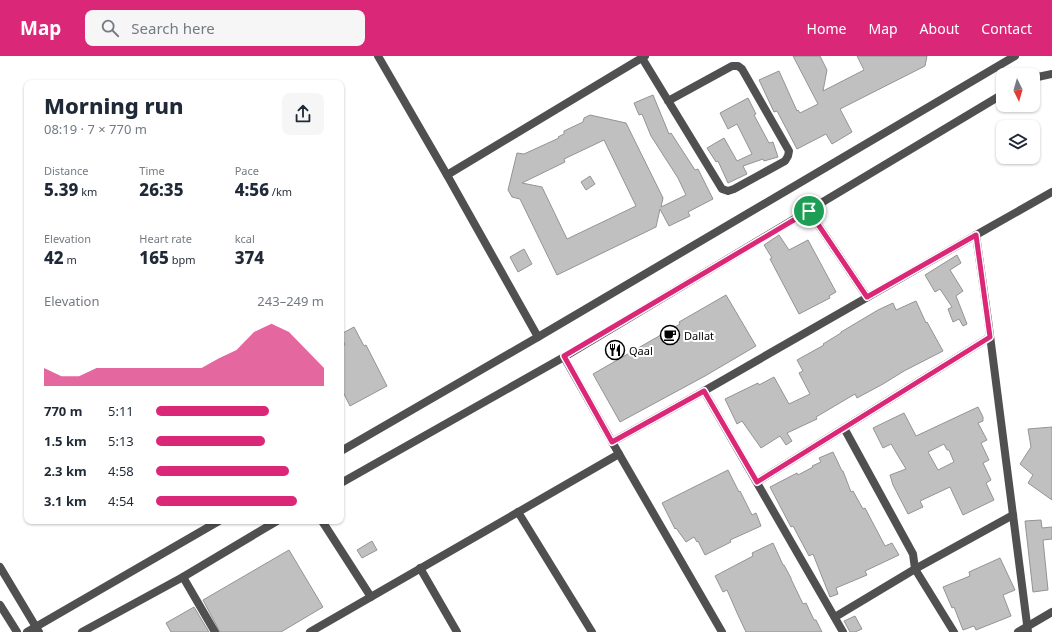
<!DOCTYPE html>
<meta charset="utf-8">
<style>
:root{--surface:#fff;--page:#f6f6f7;--text:#1f2937;--muted:#747a83;--accent:#db2777}
body{margin:0;font-family:"Noto Sans",sans-serif;background:var(--page);color:var(--text);height:100vh;display:flex;flex-direction:column;font-size:15px;white-space:nowrap}
*{box-sizing:border-box;margin:0}
p{font-size:13px;color:var(--muted)}
.icon{flex:none;width:22px;height:22px;fill:none;stroke:currentColor;stroke-width:2;stroke-linecap:round;stroke-linejoin:round}
.map{position:relative;flex:1;overflow:hidden}
.details{position:absolute;left:24px;top:24px;width:320px;height:444px;display:flex;flex-direction:column;background:var(--surface);border-radius:8px;box-shadow:0 1px 3px #0004}
.details>*{flex:none}
.needle{width:26px;rotate:175deg}
.buttons{position:absolute;left:996px;top:12px;display:grid;gap:8px}
.buttons a{display:grid;place-items:center;width:44px;height:44px;border-radius:8px;background:var(--surface);box-shadow:0 1px 3px #0004;font-size:20px}
.pin{position:absolute;display:grid;place-items:center;width:34px;height:34px;color:#fff;margin:-17px;border:2px solid #fff;border-radius:50%;box-shadow:0 1px 4px #0007}
.round{display:grid;place-items:center;flex:none;width:42px;height:42px;border-radius:8px;background:var(--page)}
.overview{display:flex;align-items:center;justify-content:space-between;height:68px;padding:0 20px}
h1{font-size:22px;font-weight:800;line-height:30px}
.metrics{display:grid;grid-template-columns:repeat(3,1fr);gap:6px;height:68px;padding:4px 20px}
.metrics div{display:grid;align-content:center}
.metrics b{font-size:17px;font-weight:800}
.metrics small{font-size:11px;font-weight:400}
.metrics p{font-size:11px}
.chart{height:112px;padding:8px 20px}
.chart p{display:flex;justify-content:space-between}
.chart svg{width:100%;height:72px;margin-top:4px;fill:var(--accent);opacity:.7}
ul{padding:0 20px;list-style:none;font-size:13px}
li{display:grid;grid-template-columns:64px 48px 1fr;align-items:center;height:30px}
li i{height:10px;border-radius:5px;background:var(--accent)}
header{display:flex;align-items:center;gap:24px;box-sizing:border-box;height:56px;padding:0 20px;background:var(--accent);color:#fff}
header strong{font-size:19px}
nav{display:flex;gap:22px;margin-inline-start:auto;font-size:14px}
.search{width:280px;height:36px;background:var(--page);display:flex;align-items:center;gap:10px;box-sizing:border-box;padding:0 14px;border-radius:8px;color:var(--muted);font-size:15px}
.map>svg:first-child{display:block}
.building{fill:#c0c0c0;stroke:#949494;fill-rule:evenodd}
.lines{fill:none;stroke-linecap:round;stroke-linejoin:round}
.minor{stroke:#505050;stroke-width:8}
.tertiary{stroke:#505050;stroke-width:8}
.route-casing{stroke:#fff;stroke-width:8}
.route{stroke:#db2777;stroke-width:5}
.labels{text-anchor:middle;dominant-baseline:central;stroke-width:4;stroke-linejoin:round;paint-order:stroke}
.poi-label{font-size:11px;fill:#000;stroke:#fff;text-anchor:start}
</style>
<header>
<strong>Map</strong>
<div class="search"><svg class="icon" aria-label="search" viewBox="0 0 24 24"><circle cx="10" cy="10" r="6"/><path d="M15 15l6 6"/></svg>Search here</div>
<nav><a>Home</a><a>Map</a><a>About</a><a>Contact</a></nav>
</header>
<div class="map">
<svg width="1052" height="576" viewBox="0 0 1052 576">
<rect width="100%" height="100%" fill="#fff"/>
<g class="building">
<polygon points="793,0 820,0 827,14 823,35 864,14 857,0 927,0 925,10 840,53 852,76 832,88 826,78 797,93 777,55 774,56 759,24 779,15 797,55 798,54 800,57 818,48"/>
<path d="M653 39 669 78 671 77 695 114 698 113 713 143 688 156 690 160 669 170 660 153 656 171 557 219 520 143 512 141 508 134 517 97 524 98 559 82 558 81 564 78V75L583 66 584 62 590 59 626 67 663 142 661 151 686 139 678 122 651 80 642 58 639 59 634 47ZM604 84 636 150 567 183 542 131 522 127 565 106 564 103Z"/>
<polygon points="748,42 756,58 754,59 769,87 773,86 778,101 764,105 763,103 743,110 747,118 728,127 718,105 716,106 707,92 724,82 737,105 752,98 737,68 728,73 720,57"/>
<polygon points="590,120 595,128 586,134 581,126"/>
<polygon points="779,179 789,194 808,184 836,236 829,240 830,242 799,258 770,203 772,202 764,189"/>
<polygon points="524,193 532,208 518,216 510,201"/>
<polygon points="957,199 961,207 950,214 963,235 956,240 967,268 963,270 959,263 953,266 948,253 952,251 940,233 935,236 925,219"/>
<polygon points="726,239 756,290 705,320 620,366 593,318 680,268 679,266"/>
<polygon points="916,245 926,267 927,266 943,295 904,315 883,328 857,342 855,338 816,361 817,363 787,377 792,385 786,389 780,380 761,392 742,365 737,368 725,343 758,327 759,329 774,321 789,348 810,338 799,317 803,315 797,304 824,289 823,288 841,277 841,276 878,254 893,247 896,254"/>
<polygon points="354,271 364,290 366,289 387,330 350,350 341,332 341,291 345,289 341,280 341,278"/>
<path d="M978 351 983 361V365L978 367 987 384 981 387 989 404 983 407 991 424 986 427 994 444 963 459 950 431 920 445 923 451 908 458 893 429 890 419 906 413 891 388 883 392 873 372 904 357 916 380ZM944 388 947 394H949L954 406 938 414 928 396Z"/>
<polygon points="1052,371 1052,444 1028,427 1033,419 1020,408 1031,391 1028,373"/>
<polygon points="833,396 842,415 843,415 851,436 853,435 863,453 865,452 885,490 892,487 899,499 865,515 867,519 836,532 838,538 830,541 813,498 809,500 793,470 791,471 770,431 797,417 798,419 813,411 812,410 821,406 819,402"/>
<polygon points="728,414 739,436 740,435 752,459 756,457 761,470 730,484 731,486 705,499 698,485 697,486 694,481 686,486 676,472 675,473 662,447"/>
<polygon points="1041,464 1042,472 1052,471 1052,483 1043,484 1048,534 1033,536 1025,465"/>
<polygon points="372,485 377,494 362,502 357,494"/>
<polygon points="773,487 783,509 784,509 791,522 791,523 803,548 806,547 814,564 816,564 822,576 746,576 738,559 727,534 723,536 715,520 753,500 752,497"/>
<polygon points="289,494 323,551 281,576 220,576 203,544"/>
<polygon points="1000,502 1015,534 1003,539 1011,560 976,574 974,570 963,574 954,551 952,552 943,531 970,520 969,516"/>
<polygon points="194,551 209,576 171,576 166,567"/>
<polygon points="855,560 862,573 855,576 850,576 844,565"/>
</g>
<g class="lines">
<g class="minor">
<polyline points="378,0 447,119 538,281"/>
<polyline points="642,2 722,133 728,135 734,133 785,105 788,100 789,95 742,13 738,10 732,10 668,45"/>
<polyline points="1033,22 1052,18"/>
<polyline points="447,119 645,0"/>
<polyline points="809,155 867,241"/>
<polyline points="976,179 988,264 1028,576"/>
<polyline points="564,301 619,398 722,576"/>
<polyline points="704,335 843,576"/>
<polyline points="612,386 704,335 976,179 1052,136"/>
<polyline points="341,395 538,281 1015,0"/>
<polyline points="757,426 990,281"/>
<polyline points="341,427 564,301 1003,38"/>
<polyline points="518,456 592,576"/>
<polyline points="322,465 371,541"/>
<polyline points="420,512 457,576"/>
<polyline points="183,521 215,576"/>
<polyline points="835,561 915,513 913,498 844,372"/>
<polyline points="27,576 219,465"/>
<polyline points="82,576 183,521 277,465"/>
<polyline points="310,576 619,398"/>
<polyline points="954,576 915,513 1013,459"/>
<polyline points="1018,576 1052,556"/>
</g>
<g class="tertiary">
<polyline points="0,511 39,576"/>
<polyline points="0,549 17,576"/>
</g>
</g>
<g class="lines">
<defs>
<polygon id="route" points="809,155 867,241 976,179 990,281 757,426 704,335 612,386 564,300"/>
</defs>
<use href="#route" class="route-casing"/>
<use href="#route" class="route"/>
</g>
<defs>
<symbol id="cafe-ring" viewBox="-11 -11 22 22"><circle r="9.5" fill="#fff" stroke="#000" stroke-width="1.5"/><path d="M-5.5-4.5H6V0H3Q3 3.5 0 3.5H-2.5Q-5.5 3.5-5.5 0ZM3-3.2v2h1.7v-2ZM-6 4.5H4V6H-6Z" fill="#000"/></symbol>
<symbol id="restaurant-ring" viewBox="-11 -11 22 22"><circle r="9.5" fill="#fff" stroke="#000" stroke-width="1.5"/><path d="M-5-6h1v4h1v-4h1v4h1v-4h1v5L-1.5 .5V6h-2V.5L-5-1ZM5-6V6H3V1.5H1.5Q1.5-4 5-6Z" fill="#000"/></symbol>
</defs>
<g fill-rule="evenodd">
<use href="#cafe-ring" x="659" y="268" width="22" height="22"/>
<use href="#restaurant-ring" x="604" y="283" width="22" height="22"/>
</g>
<g class="labels">
<g class="poi-label">
<text x="684" y="279">Dallat</text>
<text x="629" y="294">Qaal</text>
</g>
</g>
</svg>
<div class="buttons">
<a><svg class="needle" viewBox="-14 -14 28 28"><path d="M0-13l5 13h-10z" fill="#e53935"/><path d="M0 13l5-13h-10z" fill="#747a83"/></svg></a>
<a><svg class="icon" aria-label="layers" viewBox="0 0 24 24"><path d="M12 4l9 5-9 5-9-5zM3 14l9 5 9-5"/></svg></a>
</div>
<div class="pin" style="left:809px;top:155px;background:#1e9e55"><svg class="icon" aria-label="arrive" viewBox="0 0 24 24"><path d="M6 21V4h12l-3 4 3 4H6"/></svg></div>
<section class="details">
<div class="overview"><div><h1>Morning run</h1><p>08:19 · 7 × 770 m</p></div><a class="round"><svg class="icon" aria-label="share" viewBox="0 0 24 24"><path d="M12 15V3M7 8l5-5 5 5M5 13v7h14v-7"/></svg></a></div>
<div class="metrics">
<div><p>Distance</p><b>5.39<small> km</small></b></div>
<div><p>Time</p><b>26:35</b></div>
<div><p>Pace</p><b>4:56<small> /km</small></b></div>
</div>
<div class="metrics">
<div><p>Elevation</p><b>42<small> m</small></b></div>
<div><p>Heart rate</p><b>165<small> bpm</small></b></div>
<div><p>kcal</p><b>374</b></div>
</div>
<div class="chart"><p><span>Elevation</span>243–249 m</p>
<svg viewBox="0 0 160 44" preserveAspectRatio="none"><path d="M0 44V33L10 38L20 38L30 33L40 33L50 33L60 33L70 33L80 33L90 33L100 27L110 22L120 11L130 6L140 11L150 22L160 33V44z"/></svg>
</div>
<ul>
<li><b>770 m</b>5:11<i style="width:67%"></i></li>
<li><b>1.5 km</b>5:13<i style="width:65%"></i></li>
<li><b>2.3 km</b>4:58<i style="width:79%"></i></li>
<li><b>3.1 km</b>4:54<i style="width:84%"></i></li>
</ul>
</section>
</div>
